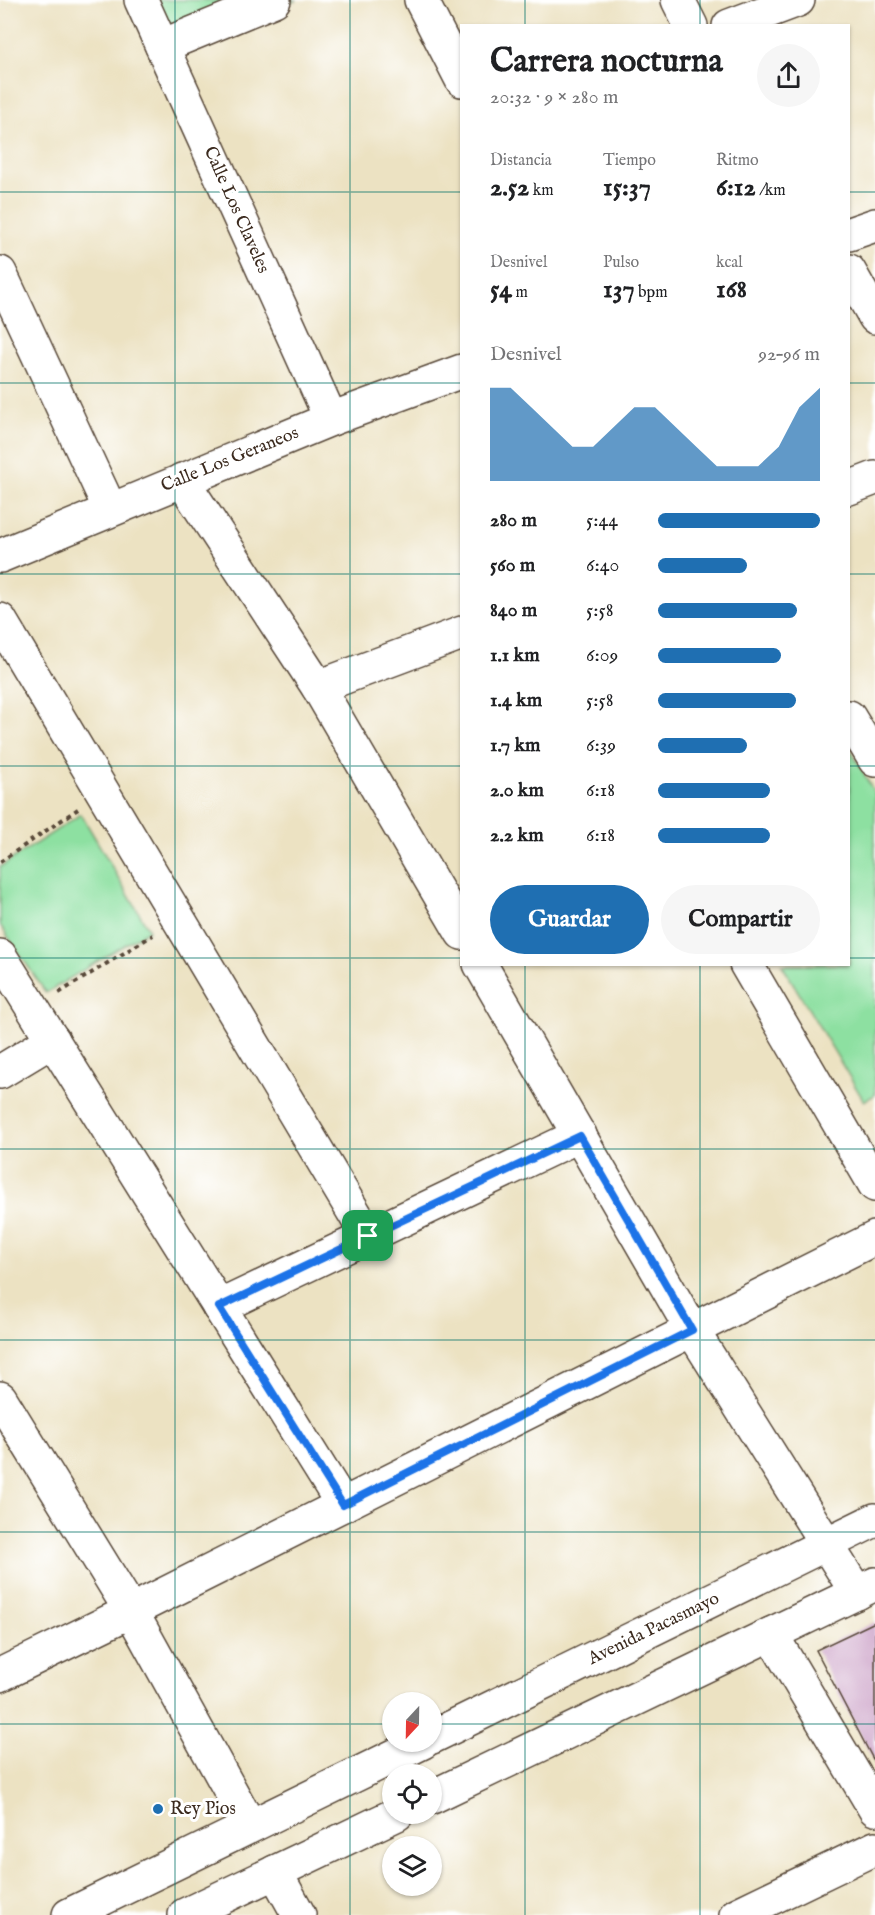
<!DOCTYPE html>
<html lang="es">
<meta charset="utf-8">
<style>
:root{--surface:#fff;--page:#f6f6f6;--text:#202124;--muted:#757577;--accent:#1f6fb2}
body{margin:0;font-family:"IM FELL English",serif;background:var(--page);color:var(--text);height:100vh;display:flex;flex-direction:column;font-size:22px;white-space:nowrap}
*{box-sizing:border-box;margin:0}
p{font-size:20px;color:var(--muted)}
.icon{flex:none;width:33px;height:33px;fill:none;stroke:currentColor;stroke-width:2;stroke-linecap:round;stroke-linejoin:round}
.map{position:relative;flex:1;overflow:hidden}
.panel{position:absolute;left:460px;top:24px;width:390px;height:942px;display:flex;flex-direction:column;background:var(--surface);border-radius:0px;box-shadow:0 2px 4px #0004}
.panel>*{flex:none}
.needle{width:39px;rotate:202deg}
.fabs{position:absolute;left:382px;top:1692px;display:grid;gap:12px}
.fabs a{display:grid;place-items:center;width:60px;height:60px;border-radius:50%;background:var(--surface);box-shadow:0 2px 4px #0004;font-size:30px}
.pin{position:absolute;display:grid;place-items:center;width:51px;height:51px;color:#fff;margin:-26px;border-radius:12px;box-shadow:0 3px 9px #0006}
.round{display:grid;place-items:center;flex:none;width:63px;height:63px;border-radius:32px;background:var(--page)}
.summary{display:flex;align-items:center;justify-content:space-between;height:102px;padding:0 30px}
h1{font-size:33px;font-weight:700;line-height:45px}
.metrics{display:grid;grid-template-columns:repeat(3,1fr);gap:9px;height:102px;padding:6px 30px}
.metrics div{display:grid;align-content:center}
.metrics b{font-size:26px;font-weight:700}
.metrics small{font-size:16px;font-weight:400}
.metrics p{font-size:16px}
.chart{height:168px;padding:12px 30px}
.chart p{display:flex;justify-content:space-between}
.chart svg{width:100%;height:108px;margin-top:6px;fill:var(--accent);opacity:.7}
.action{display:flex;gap:12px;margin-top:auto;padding:12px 30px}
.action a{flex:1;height:69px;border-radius:36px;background:var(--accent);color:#fff;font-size:24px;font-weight:700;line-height:69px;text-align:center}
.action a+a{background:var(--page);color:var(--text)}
ul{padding:0 30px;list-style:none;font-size:20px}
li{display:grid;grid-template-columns:96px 72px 1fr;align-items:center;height:45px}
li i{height:15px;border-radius:8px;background:var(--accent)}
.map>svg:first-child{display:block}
.green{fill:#8de0a1;stroke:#648560;stroke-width:1.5}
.building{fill:#cca3c8}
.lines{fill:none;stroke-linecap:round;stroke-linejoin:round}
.minor-casing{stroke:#564637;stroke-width:36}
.major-casing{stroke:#564637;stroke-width:36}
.path{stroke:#564637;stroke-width:4;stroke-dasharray:4.5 4.5;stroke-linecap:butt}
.minor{stroke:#fff;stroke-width:33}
.major{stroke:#fff;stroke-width:33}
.route-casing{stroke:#fff;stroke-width:12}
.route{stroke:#1a73e8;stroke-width:8}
.grid{fill:none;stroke:#0f766e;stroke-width:1.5;stroke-opacity:0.55}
.poi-dot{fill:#1f6fb2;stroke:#fff;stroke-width:2}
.labels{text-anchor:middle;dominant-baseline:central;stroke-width:6;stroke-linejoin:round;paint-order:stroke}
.street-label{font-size:18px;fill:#3b2a1e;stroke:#fff}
.poi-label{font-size:18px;fill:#3b2a1e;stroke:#fff;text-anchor:start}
</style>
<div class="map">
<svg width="875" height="1915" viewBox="0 0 875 1915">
<rect width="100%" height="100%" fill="#fff"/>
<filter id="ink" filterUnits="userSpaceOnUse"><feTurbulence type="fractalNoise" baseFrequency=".0167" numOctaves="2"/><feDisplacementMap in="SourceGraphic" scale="12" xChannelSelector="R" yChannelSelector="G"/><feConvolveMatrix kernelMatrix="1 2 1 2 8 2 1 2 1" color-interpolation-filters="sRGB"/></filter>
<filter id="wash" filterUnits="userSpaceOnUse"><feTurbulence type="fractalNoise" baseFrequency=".008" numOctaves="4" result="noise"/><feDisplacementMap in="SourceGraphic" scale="24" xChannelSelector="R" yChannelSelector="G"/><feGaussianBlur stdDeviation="1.35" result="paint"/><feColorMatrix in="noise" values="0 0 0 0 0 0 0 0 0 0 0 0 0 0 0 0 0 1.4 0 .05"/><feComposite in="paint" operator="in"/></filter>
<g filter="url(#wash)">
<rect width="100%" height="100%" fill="#ece2c2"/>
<g class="green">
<polygon points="155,0 297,0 179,53"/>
<polygon points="849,747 875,794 875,1095 864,1101 782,965 849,964"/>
<polygon points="81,814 149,930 46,993 0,925 0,867"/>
</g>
<g id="blocks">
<polygon class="building" points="875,1622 875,1763 816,1650"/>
</g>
</g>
<g filter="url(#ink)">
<use href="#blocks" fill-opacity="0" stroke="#564637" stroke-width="1.5"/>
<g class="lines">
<defs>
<g id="minor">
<polyline points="141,0 331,419"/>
<polyline points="421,0 462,80"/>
<polyline points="678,0 691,26"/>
<polyline points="729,26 798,0"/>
<polyline points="162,46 274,0"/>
<polyline points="849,234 875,225"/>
<polyline points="849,271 875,317"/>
<polyline points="0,273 110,509"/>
<polyline points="182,480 318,687 462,933"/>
<polyline points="849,488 875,478"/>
<polyline points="0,556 331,419 462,371"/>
<polyline points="0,620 368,1236"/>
<polyline points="318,687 462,633"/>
<polyline points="849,717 875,760"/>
<polyline points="0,956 343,1505"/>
<polyline points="480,964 692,1330 857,1593"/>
<polyline points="746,964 875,1185"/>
<polyline points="0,1072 53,1040"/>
<polyline points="219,1307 580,1135"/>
<polyline points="0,1398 131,1611 250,1826"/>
<polyline points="771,1634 875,1809"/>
<polyline points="0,1675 131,1611 875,1238"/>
<polyline points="275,1872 299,1915"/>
<polyline points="736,1915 875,1848"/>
</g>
<g id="major">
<polyline points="432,1737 875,1520"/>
<polyline points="432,1797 875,1584"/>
<polyline points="69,1915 423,1742"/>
<polyline points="185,1915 397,1814"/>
</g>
</defs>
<use href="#minor" class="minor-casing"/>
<use href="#major" class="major-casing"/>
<g class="path">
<polyline points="0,862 78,809"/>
<polyline points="59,993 153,935"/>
</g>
<use href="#minor" class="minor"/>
<use href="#major" class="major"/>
</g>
</g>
<g class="lines" filter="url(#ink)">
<defs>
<polygon id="route" points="580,1136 692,1330 343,1505 219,1307"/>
</defs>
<use href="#route" class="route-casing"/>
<use href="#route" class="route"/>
</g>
<path class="grid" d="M175 0V1915M350 0V1915M525 0V26M700 0V26M0 192H462M849 192H875M0 383H462M849 383H875M0 574H462M849 574H875M0 766H462M849 766H875M0 958H462M849 958H875M525 964V1915M700 964V1915M0 1149H875M0 1340H875M0 1532H875M0 1724H393M432 1724H875"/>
<circle class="poi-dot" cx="158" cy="1809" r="6"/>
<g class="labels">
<g class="street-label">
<text transform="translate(236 210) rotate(66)">Calle Los Claveles</text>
<text transform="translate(230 460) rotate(-22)">Calle Los Geraneos</text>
<text transform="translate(654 1629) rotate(-26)">Avenida Pacasmayo</text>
</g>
<g class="poi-label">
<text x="170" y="1809">Rey Pios</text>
</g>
</g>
</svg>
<div class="fabs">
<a><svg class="needle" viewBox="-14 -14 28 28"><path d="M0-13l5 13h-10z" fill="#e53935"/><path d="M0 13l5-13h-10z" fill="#757577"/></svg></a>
<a><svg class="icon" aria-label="locate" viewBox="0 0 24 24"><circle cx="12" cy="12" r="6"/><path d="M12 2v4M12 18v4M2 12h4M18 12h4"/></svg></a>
<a><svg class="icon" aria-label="layers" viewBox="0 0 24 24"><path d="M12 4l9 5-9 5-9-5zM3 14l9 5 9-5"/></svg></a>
</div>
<div class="pin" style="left:368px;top:1236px;background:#1e9e55"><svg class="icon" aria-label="arrive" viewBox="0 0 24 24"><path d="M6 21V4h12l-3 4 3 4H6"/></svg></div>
<section class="panel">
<div class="summary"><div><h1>Carrera nocturna</h1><p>20:32 · 9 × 280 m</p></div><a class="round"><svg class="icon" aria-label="share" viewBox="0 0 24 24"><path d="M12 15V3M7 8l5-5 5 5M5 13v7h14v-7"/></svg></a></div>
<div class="metrics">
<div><p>Distancia</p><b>2.52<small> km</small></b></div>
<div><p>Tiempo</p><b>15:37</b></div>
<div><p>Ritmo</p><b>6:12<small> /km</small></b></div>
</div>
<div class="metrics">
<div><p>Desnivel</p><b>54<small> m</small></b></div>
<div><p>Pulso</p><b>137<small> bpm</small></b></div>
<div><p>kcal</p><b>168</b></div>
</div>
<div class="chart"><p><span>Desnivel</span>92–96 m</p>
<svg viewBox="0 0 160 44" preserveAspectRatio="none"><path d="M0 44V6L10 6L20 14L30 22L40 30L50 30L60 22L70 14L80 14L90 22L100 30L110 38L120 38L130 38L140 30L150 14L160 6V44z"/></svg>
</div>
<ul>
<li><b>280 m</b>5:44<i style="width:100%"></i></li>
<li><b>560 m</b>6:40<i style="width:55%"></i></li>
<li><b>840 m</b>5:58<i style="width:86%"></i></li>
<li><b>1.1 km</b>6:09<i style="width:76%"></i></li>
<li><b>1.4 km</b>5:58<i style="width:85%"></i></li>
<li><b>1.7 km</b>6:39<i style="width:55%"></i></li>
<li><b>2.0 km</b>6:18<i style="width:69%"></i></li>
<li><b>2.2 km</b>6:18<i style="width:69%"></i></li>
</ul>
<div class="action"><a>Guardar</a><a>Compartir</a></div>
</section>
</div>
